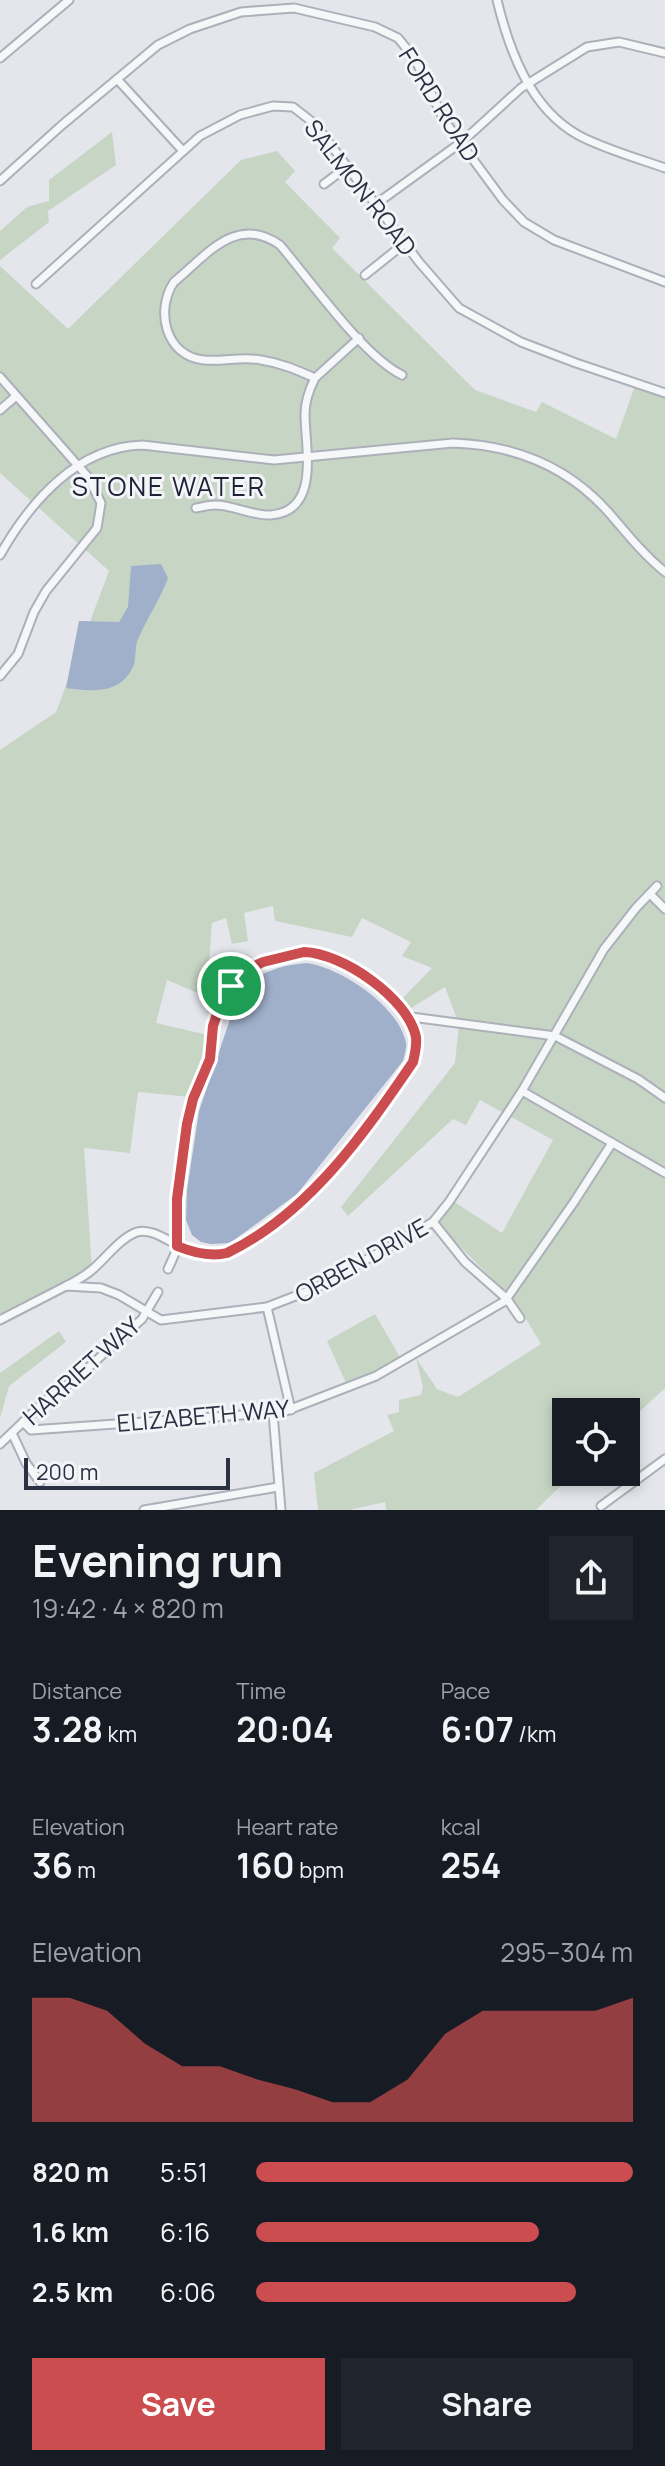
<!DOCTYPE html>
<meta charset="utf-8">
<style>
:root{--surface:#171b24;--page:#20242c;--text:#f1f3f6;--muted:#9ea1a6;--accent:#cb4d4f}
body{margin:0;font-family:Manrope,sans-serif;background:var(--page);color:var(--text);height:100vh;display:flex;flex-direction:column;font-size:30px;white-space:nowrap}
*{box-sizing:border-box;margin:0}
p{font-size:26px;color:var(--muted)}
.icon{flex:none;width:44px;height:44px;fill:none;stroke:currentColor;stroke-width:2;stroke-linecap:round;stroke-linejoin:round}
.map{position:relative;height:1510px;overflow:hidden}
.drawer{display:flex;flex-direction:column;background:var(--surface);flex:1}
.drawer>*{flex:none}
.tools{position:absolute;left:552px;top:1398px;display:grid;gap:16px}
.tools a{display:grid;place-items:center;width:88px;height:88px;border-radius:0px;background:var(--surface);box-shadow:0 4px 12px #0003;font-size:40px}
.scale{position:absolute;left:24px;bottom:20px;width:206px;box-sizing:border-box;padding-left:8px;border:4px solid #2b3143;border-top:0;font-size:22px;line-height:28px;white-space:nowrap;color:#2b3143;-webkit-text-stroke:6px #f3f5f8;paint-order:stroke}
.pin{position:absolute;display:grid;place-items:center;width:68px;height:68px;color:#fff;margin:-34px;border:4px solid #fff;border-radius:50%;box-shadow:0 2px 8px #0007}
.round{display:grid;place-items:center;flex:none;width:84px;height:84px;border-radius:0px;background:var(--page)}
.overview{display:flex;align-items:center;justify-content:space-between;height:136px;padding:0 32px}
h1{font-size:44px;font-weight:700;line-height:60px}
.stats{display:grid;grid-template-columns:repeat(3,1fr);gap:12px;height:136px;padding:8px 32px}
.stats div{display:grid;align-content:center}
.stats b{font-size:34px;font-weight:700}
.stats small{font-size:22px;font-weight:400}
.stats p{font-size:22px}
.chart{height:224px;padding:16px 32px}
.chart p{display:flex;justify-content:space-between}
.chart svg{width:100%;height:144px;margin-top:8px;fill:var(--accent);opacity:.7}
.primary-button{display:flex;gap:16px;margin-top:auto;padding:16px 32px}
.primary-button a{flex:1;height:92px;border-radius:0px;background:var(--accent);color:#fff;font-size:32px;font-weight:700;line-height:92px;text-align:center}
.primary-button a+a{background:var(--page);color:var(--text)}
ul{padding:0 32px;list-style:none;font-size:26px}
li{display:grid;grid-template-columns:128px 96px 1fr;align-items:center;height:60px}
li i{height:20px;border-radius:10px;background:var(--accent)}
.map>svg:first-child{display:block}
.green{fill:#c7d5c5}
.water{fill:#a0afca}
.lines{fill:none;stroke-linecap:round;stroke-linejoin:round}
.minor-casing{stroke:#acb0b9;stroke-width:11}
.minor{stroke:#f6f7f9;stroke-width:7}
.route-casing{stroke:#fff;stroke-width:16}
.route{stroke:#cb4d4f;stroke-width:10}
.labels{text-anchor:middle;dominant-baseline:central;stroke-width:6;stroke-linejoin:round;paint-order:stroke}
.street-label{font-size:24px;fill:#2b3143;stroke:#f3f5f8}
.neighbourhood-label{font-size:26px;letter-spacing:2px;fill:#1e2234;stroke:#f3f5f8}
</style>
<div class="map">
<svg width="665" height="1510" viewBox="0 0 665 1510">
<rect width="100%" height="100%" fill="#e4e6eb"/>
<g class="green">
<polygon points="112,132 116,165 48,211 49,222 0,260 0,231 27,207 49,201 49,180"/>
<polygon points="277,151 295,171 285,182 340,238 332,248 475,390 536,412 542,402 616,439 636,383 665,393 665,1388 626,1424 626,1412 566,1412 566,1472 575,1472 536,1510 386,1510 385,1502 349,1510 318,1510 314,1473 394,1431 387,1415 399,1412 399,1400 421,1395 423,1387 416,1358 437,1389 458,1397 541,1344 517,1304 437,1223 453,1201 502,1233 553,1140 480,1100 466,1125 453,1119 348,1216 341,1207 455,1063 459,1024 445,987 403,1013 397,1004 432,968 402,956 411,942 362,918 352,937 275,921 273,906 244,913 248,941 232,944 226,918 212,923 208,976 226,985 219,1002 167,980 156,1023 208,1035 191,1097 138,1092 130,1153 84,1148 92,1270 0,1319 0,750 56,712 109,571 0,473 0,266 68,329 241,160"/>
<polygon points="375,1314 401,1359 347,1385 327,1341"/>
<polygon points="59,1331 66,1342 9,1386 0,1418 0,1373"/>
</g>
<g class="water">
<path d="M161 564 168 578C160 600 147 618 138 639 134 648 137 661 132 669 118 695 91 691 66 688L79 621 119 622 128 607 131 566Z"/>
<path d="M307 963C341 968 399 1006 406 1043 407 1048 404 1056 403 1061L297 1194 230 1243 211 1244 201 1242 192 1235 186 1220 187 1190 199 1111 240 990C259 972 281 965 307 963Z"/>
</g>
<g class="lines">
<defs>
<g id="minor">
<path d="M497 0C509 50 530 108 578 135 604 149 637 158 665 168"/>
<polyline points="0,58 69,0"/>
<polyline points="117,79 183,151"/>
<polyline points="0,181 62,125 158,45 190,29 241,12 294,8 375,27 398,38 415,59 444,120 503,200 524,222 554,240 665,282"/>
<polyline points="324,184 348,166"/>
<polyline points="376,204 463,141 521,88 587,47 619,42 665,53"/>
<polyline points="365,275 405,243"/>
<polyline points="36,284 200,136 240,115 273,106 293,107 315,124 419,262 459,308 521,342 576,363 665,393"/>
<polyline points="0,377 88,477 101,503 97,528 46,591 34,612 18,654 0,676"/>
<path d="M315 378C297 370 281 363 261 360 243 356 223 362 204 360 165 356 155 310 174 282 207 255 236 214 280 245 310 280 363 356 402 375"/>
<polyline points="0,410 15,397"/>
<path d="M196 508C202 507 209 505 215 505 234 505 252 516 271 515 321 511 305 447 305 414 305 402 309 390 315 378L359 338"/>
<path d="M0 555C30 502 77 447 142 445L274 460 453 443C514 445 569 467 610 514 628 535 644 555 665 572"/>
<polyline points="650,894 665,909"/>
<polyline points="404,1016 555,1036 638,1079 665,1098"/>
<polyline points="522,1091 665,1173"/>
<polyline points="433,1222 465,1262 507,1299 520,1318"/>
<path d="M66 1286C76 1281 85 1276 93 1269 106 1258 120 1238 137 1232 154 1227 174 1246 190 1251 201 1255 215 1256 227 1253 296 1220 343 1158 387 1099 398 1084 416 1066 416 1047 417 1020 392 999 373 984 343 958 319 947 280 958 242 968 221 988 213 1027 211 1037 213 1048 210 1057 205 1079 192 1098 188 1120 184 1145 180 1173 177 1199 176 1214 181 1231 177 1247 175 1255 171 1262 168 1269"/>
<polyline points="267,1307 291,1410"/>
<polyline points="0,1320 66,1286 101,1288 119,1295 161,1320 267,1307 316,1288 433,1222 449,1202 522,1091 604,949 636,908 657,886"/>
<polyline points="273,1413 281,1510"/>
<polyline points="23,1422 31,1430 283,1412 376,1376 505,1301 574,1202 612,1143"/>
<polyline points="12,1433 26,1463 40,1482"/>
<polyline points="0,1444 44,1402 79,1376 142,1319 158,1292"/>
<polyline points="601,1506 665,1459"/>
<polyline points="144,1510 278,1487"/>
</g>
</defs>
<use href="#minor" class="minor-casing"/>
<use href="#minor" class="minor"/>
</g>
<g class="lines">
<defs>
<path id="route" d="M304 952C342 953 408 998 416 1037 417 1046 415 1054 413 1062 364 1134 308 1214 227 1253 210 1257 194 1253 177 1246V1199L187 1124 193 1099 210 1059 213 1026 218 1011 231 986 244 971 263 962Z"/>
</defs>
<use href="#route" class="route-casing"/>
<use href="#route" class="route"/>
</g>
<g class="labels">
<g class="street-label">
<text transform="translate(440 104) rotate(58)">FORD ROAD</text>
<text transform="translate(361 187) rotate(52)">SALMON ROAD</text>
<text transform="translate(361 1260) rotate(-29)">ORBEN DRIVE</text>
<text transform="translate(81 1370) rotate(-42)">HARRIET WAY</text>
<text transform="translate(203 1415) rotate(-5)">ELIZABETH WAY</text>
</g>
<g class="neighbourhood-label">
<text x="169" y="486">STONE WATER</text>
</g>
</g>
</svg>
<div class="tools">
<a><svg class="icon" aria-label="locate" viewBox="0 0 24 24"><circle cx="12" cy="12" r="6"/><path d="M12 2v4M12 18v4M2 12h4M18 12h4"/></svg></a>
</div>
<div class="scale">200 m</div>
<div class="pin" style="left:231px;top:986px;background:#1e9e55"><svg class="icon" aria-label="arrive" viewBox="0 0 24 24"><path d="M6 21V4h12l-3 4 3 4H6"/></svg></div>
</div>
<section class="drawer">
<div class="overview"><div><h1>Evening run</h1><p>19:42 · 4 × 820 m</p></div><a class="round"><svg class="icon" aria-label="share" viewBox="0 0 24 24"><path d="M12 15V3M7 8l5-5 5 5M5 13v7h14v-7"/></svg></a></div>
<div class="stats">
<div><p>Distance</p><b>3.28<small> km</small></b></div>
<div><p>Time</p><b>20:04</b></div>
<div><p>Pace</p><b>6:07<small> /km</small></b></div>
</div>
<div class="stats">
<div><p>Elevation</p><b>36<small> m</small></b></div>
<div><p>Heart rate</p><b>160<small> bpm</small></b></div>
<div><p>kcal</p><b>254</b></div>
</div>
<div class="chart"><p><span>Elevation</span>295–304 m</p>
<svg viewBox="0 0 160 44" preserveAspectRatio="none"><path d="M0 44V6L10 6L20 10L30 20L40 27L50 27L60 31L70 34L80 38L90 38L100 31L110 17L120 10L130 10L140 10L150 10L160 6V44z"/></svg>
</div>
<ul>
<li><b>820 m</b>5:51<i style="width:100%"></i></li>
<li><b>1.6 km</b>6:16<i style="width:75%"></i></li>
<li><b>2.5 km</b>6:06<i style="width:85%"></i></li>
</ul>
<div class="primary-button"><a>Save</a><a>Share</a></div>
</section>
